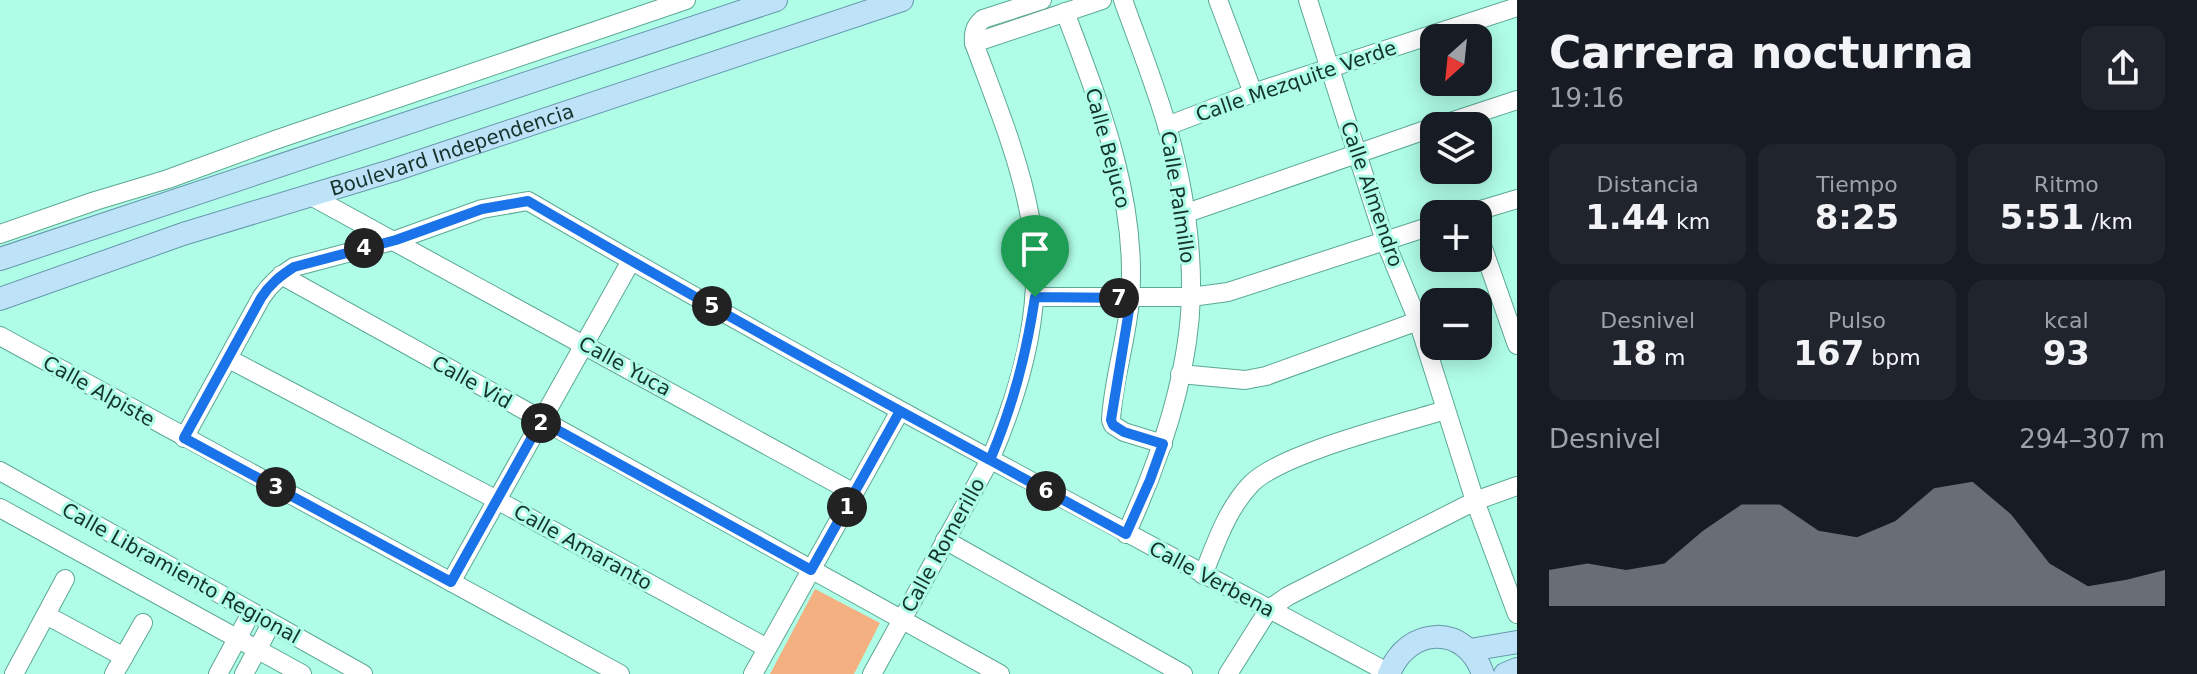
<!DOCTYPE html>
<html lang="es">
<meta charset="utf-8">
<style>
:root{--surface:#171b24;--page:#20242c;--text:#f1f3f6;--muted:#9ea1a6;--accent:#8c9099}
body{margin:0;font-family:"DejaVu Sans",sans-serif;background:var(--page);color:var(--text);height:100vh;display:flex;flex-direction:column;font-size:30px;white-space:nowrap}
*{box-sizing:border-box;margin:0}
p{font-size:26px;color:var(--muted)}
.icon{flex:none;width:44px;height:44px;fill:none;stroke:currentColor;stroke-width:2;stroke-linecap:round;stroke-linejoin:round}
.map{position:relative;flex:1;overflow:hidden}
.drawer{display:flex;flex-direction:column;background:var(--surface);width:680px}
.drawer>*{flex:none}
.needle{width:52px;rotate:207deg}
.tools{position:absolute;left:1420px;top:24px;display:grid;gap:16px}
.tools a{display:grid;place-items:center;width:72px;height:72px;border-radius:16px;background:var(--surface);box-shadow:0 4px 20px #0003;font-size:40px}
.pin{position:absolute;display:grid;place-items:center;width:68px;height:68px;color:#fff;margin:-82px -34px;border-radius:50% 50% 50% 0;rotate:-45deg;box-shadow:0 0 8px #0007}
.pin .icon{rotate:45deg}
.km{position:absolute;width:40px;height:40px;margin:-20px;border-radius:50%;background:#222;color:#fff;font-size:22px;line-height:40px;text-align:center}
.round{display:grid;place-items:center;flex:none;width:84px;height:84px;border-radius:16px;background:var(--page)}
.headline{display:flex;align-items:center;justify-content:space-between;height:136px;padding:0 32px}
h1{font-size:44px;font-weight:700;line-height:60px}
.metrics{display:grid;grid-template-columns:repeat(3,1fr);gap:12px;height:136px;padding:8px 32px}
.metrics div{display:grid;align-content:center;border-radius:16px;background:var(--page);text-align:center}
.metrics b{font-size:34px;font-weight:700}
.metrics small{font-size:22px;font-weight:400}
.metrics p{font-size:22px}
.chart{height:224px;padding:16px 32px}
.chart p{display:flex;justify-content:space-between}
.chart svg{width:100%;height:144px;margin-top:8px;fill:var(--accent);opacity:.7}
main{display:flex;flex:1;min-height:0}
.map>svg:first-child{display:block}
.green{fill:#f5b081}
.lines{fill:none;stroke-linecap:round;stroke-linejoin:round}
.minor-casing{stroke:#5ca894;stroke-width:20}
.major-casing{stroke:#6698ac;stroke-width:24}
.minor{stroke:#fff;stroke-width:18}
.major{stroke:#bee2f7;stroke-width:22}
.route-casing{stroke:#fff;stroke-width:16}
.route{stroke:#1a73e8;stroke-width:10}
.labels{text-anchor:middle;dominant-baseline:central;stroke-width:6;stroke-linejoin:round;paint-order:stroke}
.street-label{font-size:20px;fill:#13332b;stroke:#affde6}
</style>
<main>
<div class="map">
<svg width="1517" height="674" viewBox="0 0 1517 674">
<rect width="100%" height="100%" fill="#affde6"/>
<polygon class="green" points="815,589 880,623 854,674 770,674"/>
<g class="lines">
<defs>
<g id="minor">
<path d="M1123 0C1138 42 1155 84 1167 126 1182 180 1192 239 1191 295 1189 375 1159 462 1126 534"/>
<polyline points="1218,0 1253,93"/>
<polyline points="1308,0 1385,241 1418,321 1475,501 1517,614"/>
<path d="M1065 12C1099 102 1138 200 1130 299 1127 339 1113 380 1111 420L1113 425 1124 432 1163 444"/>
<polyline points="974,43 1102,0"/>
<polyline points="1167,126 1253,93 1517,7"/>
<polyline points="1438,126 1517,100"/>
<polyline points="311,196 854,493"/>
<polyline points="1184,214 1434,127"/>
<polyline points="1467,214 1517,199"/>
<polyline points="0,234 95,201 168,179 275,140 686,0"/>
<polyline points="1478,234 1517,345"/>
<polyline points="281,275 1000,674"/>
<polyline points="1035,297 1191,297 1228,292 1434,225"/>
<polyline points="0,336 620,674"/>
<polyline points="229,359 497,500 767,648"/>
<polyline points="1180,374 1245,380 1266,376 1418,321"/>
<path d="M184 438 261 298C270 284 280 276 294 267L396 240 482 209 528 201C811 366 1100 518 1389 673"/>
<polyline points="0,471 363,674"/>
<polyline points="0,508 302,674"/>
<polyline points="945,540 1183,674"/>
<path d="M1203 575C1216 543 1227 509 1251 484 1281 453 1401 424 1445 410"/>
<polyline points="451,582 631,261"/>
<polyline points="46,615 124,657"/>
<polyline points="14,674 65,579"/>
<polyline points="114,674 143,623"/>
<polyline points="218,674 251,613"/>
<polyline points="244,674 271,624"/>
<polyline points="753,674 900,411"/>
<path d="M872 674 990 460C1023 384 1046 300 1030 217 1019 157 995 100 974 43 973 32 975 26 983 19L1042 0"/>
<polyline points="1228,674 1269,609 1288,596 1475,501 1517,486"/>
</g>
<g id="major">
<polyline points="0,259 776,0"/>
<path id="s1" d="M0 299 183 234 394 170 902 0"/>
<polyline points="1470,650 1517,642"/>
<path d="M1389 674C1407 626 1466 623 1483 674"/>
<polyline points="1505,674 1517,669"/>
</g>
</defs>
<use href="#minor" class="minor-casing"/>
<use href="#major" class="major-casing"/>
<use href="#minor" class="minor"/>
<use href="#major" class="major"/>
</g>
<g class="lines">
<defs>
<path id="route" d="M1035 297C1026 356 1013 405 990 460L900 411 811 570 541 421 451 582 184 438 261 298C270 284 280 276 294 267L396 240 482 209 528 201C725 316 925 425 1126 534L1150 480 1163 444 1124 432 1113 425 1111 420 1131 298 1035 297"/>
</defs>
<use href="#route" class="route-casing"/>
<use href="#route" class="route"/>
</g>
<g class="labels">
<g class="street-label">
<text transform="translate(1296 81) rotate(-19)">Calle Mezquite Verde</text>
<text transform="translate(1108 148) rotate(75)">Calle Bejuco</text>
<text stroke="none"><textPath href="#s1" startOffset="476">Boulevard Independencia</textPath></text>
<text transform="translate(1372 194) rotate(71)">Calle Almendro</text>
<text transform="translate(1178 197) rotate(81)">Calle Palmillo</text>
<text transform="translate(625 366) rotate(29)">Calle Yuca</text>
<text transform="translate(472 382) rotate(29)">Calle Vid</text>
<text transform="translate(99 391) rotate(29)">Calle Alpiste</text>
<text transform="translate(943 545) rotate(-61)">Calle Romerillo</text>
<text transform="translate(583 547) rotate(29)">Calle Amaranto</text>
<text transform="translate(181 573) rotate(29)">Calle Libramiento Regional</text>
<text transform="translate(1212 579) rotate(28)">Calle Verbena</text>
</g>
</g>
</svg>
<div class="tools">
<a><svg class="needle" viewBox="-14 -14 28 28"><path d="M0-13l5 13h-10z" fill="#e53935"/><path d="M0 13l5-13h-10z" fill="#9ea1a6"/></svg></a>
<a><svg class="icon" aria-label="layers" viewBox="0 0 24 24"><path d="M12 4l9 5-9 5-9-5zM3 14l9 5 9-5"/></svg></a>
<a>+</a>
<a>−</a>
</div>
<div class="pin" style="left:1035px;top:297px;background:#1e9e55"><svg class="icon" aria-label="arrive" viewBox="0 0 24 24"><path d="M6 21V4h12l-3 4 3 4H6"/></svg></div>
<b class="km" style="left:847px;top:507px">1</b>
<b class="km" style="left:541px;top:423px">2</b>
<b class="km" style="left:276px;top:487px">3</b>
<b class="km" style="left:364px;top:248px">4</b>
<b class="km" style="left:712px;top:306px">5</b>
<b class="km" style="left:1046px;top:491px">6</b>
<b class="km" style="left:1119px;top:298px">7</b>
</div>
<section class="drawer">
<div class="headline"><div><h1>Carrera nocturna</h1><p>19:16</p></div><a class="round"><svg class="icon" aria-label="share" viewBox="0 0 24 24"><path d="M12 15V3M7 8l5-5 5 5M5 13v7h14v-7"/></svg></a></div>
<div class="metrics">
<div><p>Distancia</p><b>1.44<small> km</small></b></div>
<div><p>Tiempo</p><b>8:25</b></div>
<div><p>Ritmo</p><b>5:51<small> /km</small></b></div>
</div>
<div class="metrics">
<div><p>Desnivel</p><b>18<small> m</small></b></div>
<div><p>Pulso</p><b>167<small> bpm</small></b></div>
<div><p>kcal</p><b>93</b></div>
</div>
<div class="chart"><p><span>Desnivel</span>294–307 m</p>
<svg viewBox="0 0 160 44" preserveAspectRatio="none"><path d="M0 44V33L10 31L20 33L30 31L40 21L50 13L60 13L70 21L80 23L90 18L100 8L110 6L120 16L130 31L140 38L150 36L160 33V44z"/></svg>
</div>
</section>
</main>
